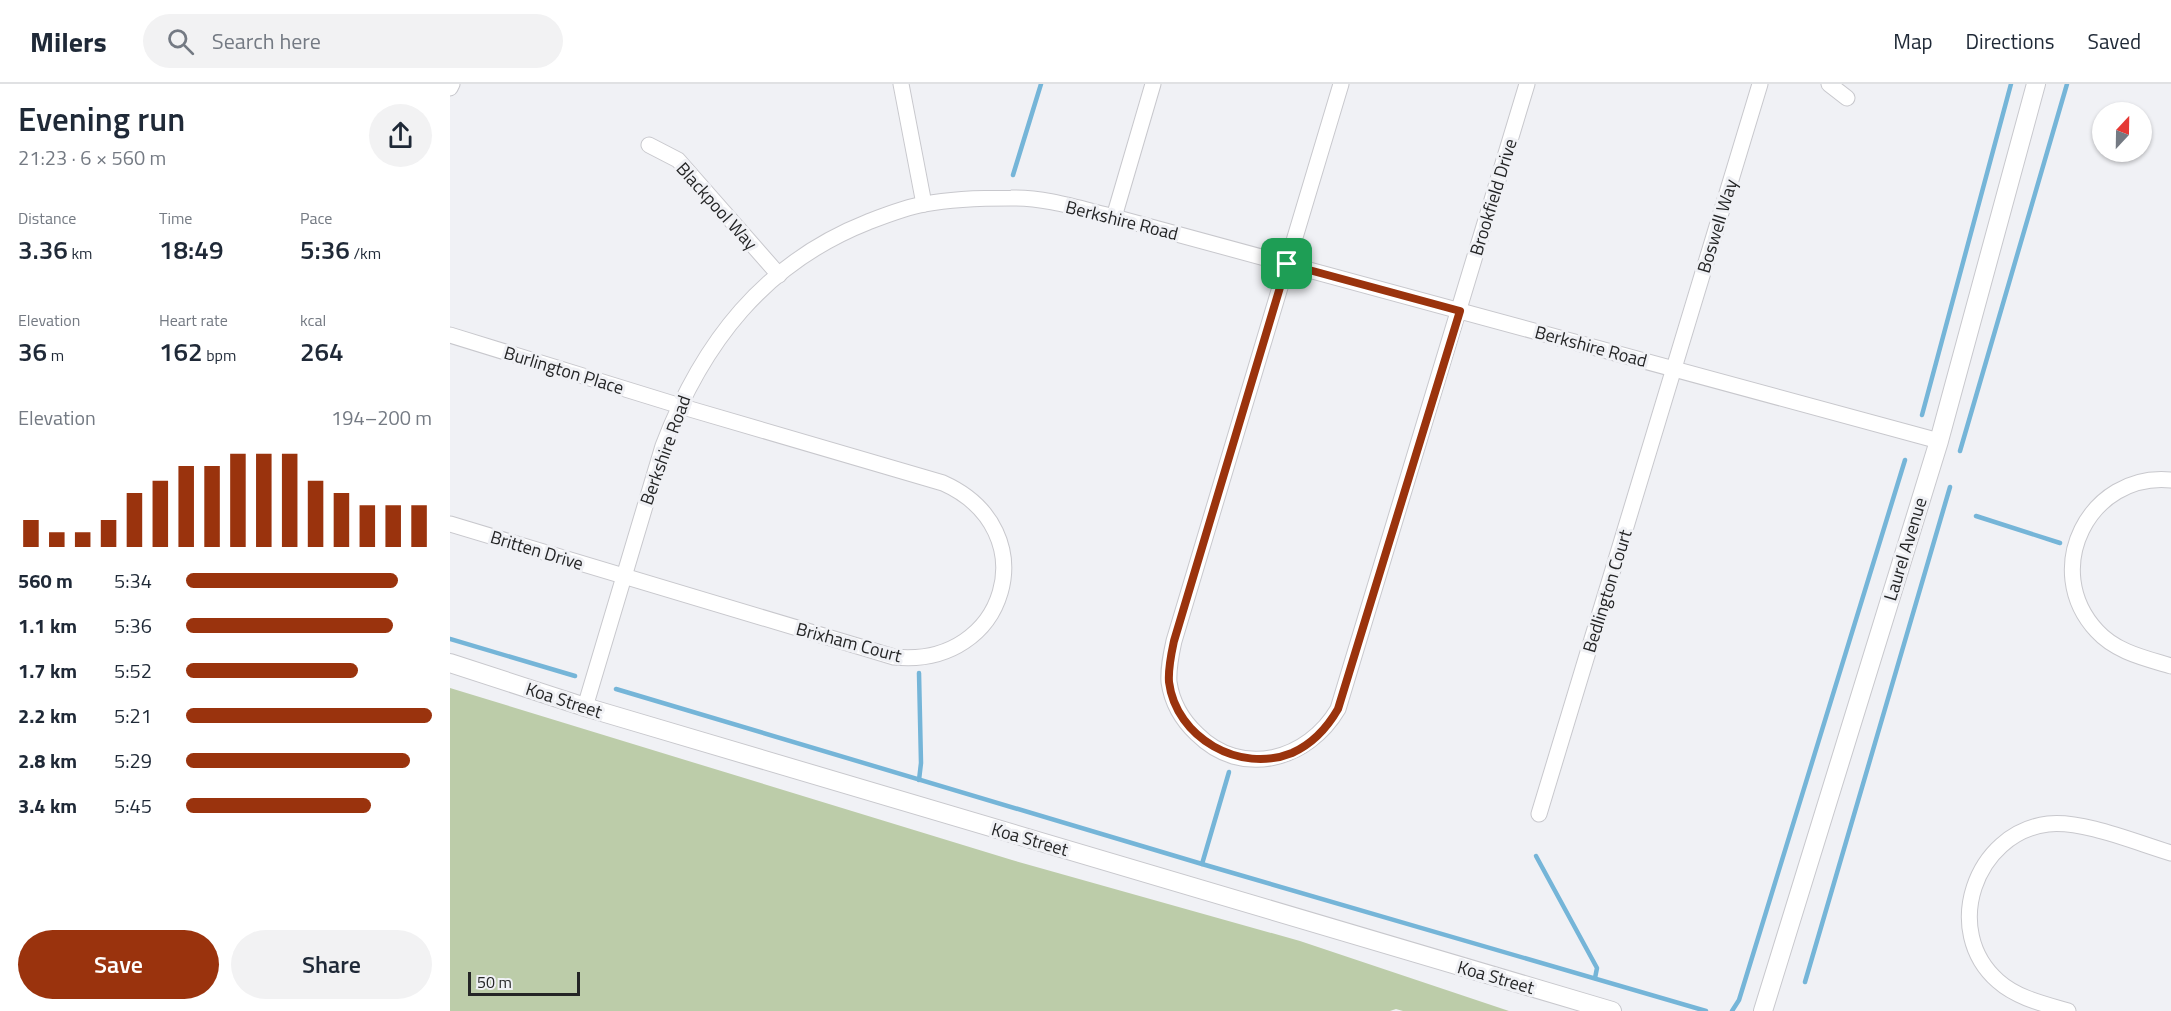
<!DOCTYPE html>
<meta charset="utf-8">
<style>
:root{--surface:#fff;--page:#f2f2f3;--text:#1f2937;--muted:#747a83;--line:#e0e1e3;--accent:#9a330d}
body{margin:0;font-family:"Titillium Web",sans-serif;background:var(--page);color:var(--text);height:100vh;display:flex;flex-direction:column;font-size:22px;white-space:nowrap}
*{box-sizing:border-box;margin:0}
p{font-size:20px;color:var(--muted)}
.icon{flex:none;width:33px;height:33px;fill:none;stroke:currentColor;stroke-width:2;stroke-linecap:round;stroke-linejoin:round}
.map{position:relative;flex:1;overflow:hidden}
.drawer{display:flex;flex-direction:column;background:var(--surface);width:450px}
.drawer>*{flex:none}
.needle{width:39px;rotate:22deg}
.controls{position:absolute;left:1642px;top:18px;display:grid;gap:12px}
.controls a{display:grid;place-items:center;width:60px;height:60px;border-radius:50%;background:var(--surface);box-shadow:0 2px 4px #0004;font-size:30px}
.scale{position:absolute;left:18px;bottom:15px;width:112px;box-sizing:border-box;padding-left:6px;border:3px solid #242526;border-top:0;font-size:16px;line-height:21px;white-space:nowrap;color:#242526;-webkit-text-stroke:4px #f0f1f5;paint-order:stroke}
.pin{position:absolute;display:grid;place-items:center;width:51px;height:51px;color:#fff;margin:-26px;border-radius:12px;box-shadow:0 3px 9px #0006}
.round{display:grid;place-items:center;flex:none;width:63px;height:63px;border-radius:32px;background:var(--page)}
.overview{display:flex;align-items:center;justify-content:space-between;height:102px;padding:0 18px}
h1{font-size:33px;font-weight:600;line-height:45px}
.metrics{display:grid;grid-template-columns:repeat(3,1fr);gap:9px;height:102px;padding:6px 18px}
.metrics div{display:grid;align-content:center}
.metrics b{font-size:26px;font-weight:600}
.metrics small{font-size:16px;font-weight:400}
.metrics p{font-size:16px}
.chart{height:168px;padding:12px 18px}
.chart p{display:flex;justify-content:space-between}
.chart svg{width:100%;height:108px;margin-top:6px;stroke:var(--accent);stroke-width:6}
.button{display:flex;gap:12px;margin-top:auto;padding:12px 18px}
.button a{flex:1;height:69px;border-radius:36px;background:var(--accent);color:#fff;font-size:24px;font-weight:600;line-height:69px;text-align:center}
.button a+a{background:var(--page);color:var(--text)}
ul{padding:0 18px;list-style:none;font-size:20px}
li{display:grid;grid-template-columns:96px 72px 1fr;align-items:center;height:45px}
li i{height:15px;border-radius:8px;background:var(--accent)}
header{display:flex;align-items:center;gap:36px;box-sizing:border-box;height:84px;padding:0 30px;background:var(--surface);border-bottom:2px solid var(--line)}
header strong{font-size:28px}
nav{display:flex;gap:33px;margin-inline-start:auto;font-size:21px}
.search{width:420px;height:54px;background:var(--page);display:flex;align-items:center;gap:15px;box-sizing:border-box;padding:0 21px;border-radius:33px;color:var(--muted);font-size:22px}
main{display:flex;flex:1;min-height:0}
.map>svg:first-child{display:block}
.green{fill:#bccca9}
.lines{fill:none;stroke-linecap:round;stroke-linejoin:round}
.stream{stroke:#75b5d8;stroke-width:4.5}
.minor-casing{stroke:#c8c8cd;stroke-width:17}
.major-casing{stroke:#c8c8cd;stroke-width:20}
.minor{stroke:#fff;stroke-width:15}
.major{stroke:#fff;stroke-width:18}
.route-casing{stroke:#fff;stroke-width:12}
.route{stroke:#9a330d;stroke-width:8}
.labels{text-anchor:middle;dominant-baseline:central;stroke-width:6;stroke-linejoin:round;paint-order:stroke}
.street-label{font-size:18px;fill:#242526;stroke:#f0f1f5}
</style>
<header>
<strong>Milers</strong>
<div class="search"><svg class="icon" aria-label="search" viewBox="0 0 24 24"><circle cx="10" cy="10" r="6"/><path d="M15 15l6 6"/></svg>Search here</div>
<nav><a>Map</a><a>Directions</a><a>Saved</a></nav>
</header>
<main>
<section class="drawer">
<div class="overview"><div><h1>Evening run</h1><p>21:23 · 6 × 560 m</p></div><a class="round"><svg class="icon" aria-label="share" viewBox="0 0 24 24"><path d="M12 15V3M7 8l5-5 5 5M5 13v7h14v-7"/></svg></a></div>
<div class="metrics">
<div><p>Distance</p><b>3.36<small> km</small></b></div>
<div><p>Time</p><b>18:49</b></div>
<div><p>Pace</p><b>5:36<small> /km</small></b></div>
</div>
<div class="metrics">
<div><p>Elevation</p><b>36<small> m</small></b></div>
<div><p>Heart rate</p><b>162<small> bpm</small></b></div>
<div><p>kcal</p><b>264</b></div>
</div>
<div class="chart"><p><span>Elevation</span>194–200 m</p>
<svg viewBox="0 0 160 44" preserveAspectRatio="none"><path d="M5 44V33M15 44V38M25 44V38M35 44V33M45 44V22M55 44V17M65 44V11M75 44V11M85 44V6M95 44V6M105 44V6M115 44V17M125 44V22M135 44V27M145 44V27M155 44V27"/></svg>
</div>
<ul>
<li><b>560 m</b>5:34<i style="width:86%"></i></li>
<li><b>1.1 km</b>5:36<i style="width:84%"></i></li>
<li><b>1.7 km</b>5:52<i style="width:70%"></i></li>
<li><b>2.2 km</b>5:21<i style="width:100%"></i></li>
<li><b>2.8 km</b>5:29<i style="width:91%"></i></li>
<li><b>3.4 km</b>5:45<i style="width:75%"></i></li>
</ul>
<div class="button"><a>Save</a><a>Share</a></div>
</section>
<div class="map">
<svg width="1721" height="927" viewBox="0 0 1721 927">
<rect width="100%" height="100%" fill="#f0f1f5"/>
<polygon class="green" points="0,604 562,776 850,857 1059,927 953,927 946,925 940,927 0,927"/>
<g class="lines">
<g class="stream">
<polyline points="563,91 591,0"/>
<polyline points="1472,331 1561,0"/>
<polyline points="1510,367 1617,0"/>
<polyline points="1526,432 1610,459"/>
<polyline points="0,555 125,592"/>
<polyline points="469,589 471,679 469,696"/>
<polyline points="166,605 752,780 1256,927"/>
<polyline points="1086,772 1147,884 1145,894"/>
<polyline points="752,780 779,688"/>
<polyline points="1355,898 1500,403"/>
<polyline points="1282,927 1289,916 1455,376"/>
</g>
<defs>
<g id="minor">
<polyline points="451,0 474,120"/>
<path d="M891 0 724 557C721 571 718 584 719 598 722 619 732 636 747 650 792 695 858 676 888 625L1077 0"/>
<polyline points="1379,0 1397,14"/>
<polyline points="0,4 2,0"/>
<polyline points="199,61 228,76 329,191"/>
<polyline points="664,133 703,0"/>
<path d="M0 251 240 325 493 399C598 446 557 585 444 573L0 440"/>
<path d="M1721 396C1639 388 1590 486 1647 547 1666 568 1695 574 1721 582"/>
<path d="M135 623 213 362C252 259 314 179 418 138 436 131 456 123 475 120 501 115 534 114 561 114 595 113 631 125 664 133L1489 357"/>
<polyline points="1089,730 1310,0"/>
<path d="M1618 927C1594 920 1567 914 1548 897 1491 847 1525 749 1598 740 1633 736 1687 759 1721 769"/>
</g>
<g id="major">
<polyline points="0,579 135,623 1162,927"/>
<polyline points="1313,927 1489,357 1586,0"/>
</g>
</defs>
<use href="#minor" class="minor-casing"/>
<use href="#major" class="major-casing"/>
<use href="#minor" class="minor"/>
<use href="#major" class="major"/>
</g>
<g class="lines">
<defs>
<path id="route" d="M837 180 1010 227 888 625C877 644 862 660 842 669 790 690 726 654 719 598 718 584 721 571 724 557Z"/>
</defs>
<use href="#route" class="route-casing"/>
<use href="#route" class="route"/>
</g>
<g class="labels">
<g class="street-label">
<text transform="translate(1043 113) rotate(-73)">Brookfield Drive</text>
<text transform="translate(267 122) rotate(48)">Blackpool Way</text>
<text transform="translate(672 136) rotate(14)">Berkshire Road</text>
<text transform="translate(1267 142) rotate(-73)">Boswell Way</text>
<text transform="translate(1141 262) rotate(15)">Berkshire Road</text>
<text transform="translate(114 286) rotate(17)">Burlington Place</text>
<text transform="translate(215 366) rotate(-70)">Berkshire Road</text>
<text transform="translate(1455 465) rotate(-73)">Laurel Avenue</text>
<text transform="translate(87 466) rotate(17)">Britten Drive</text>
<text transform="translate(1157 507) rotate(-73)">Bedlington Court</text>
<text transform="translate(399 558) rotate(15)">Brixham Court</text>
<text transform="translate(114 616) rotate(18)">Koa Street</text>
<text transform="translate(580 755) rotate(16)">Koa Street</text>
<text transform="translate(1046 893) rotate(16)">Koa Street</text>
</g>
</g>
</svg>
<div class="controls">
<a><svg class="needle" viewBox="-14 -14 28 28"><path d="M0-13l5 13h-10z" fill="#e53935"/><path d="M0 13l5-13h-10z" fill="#747a83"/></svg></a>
</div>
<div class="scale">50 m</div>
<div class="pin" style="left:837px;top:180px;background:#1e9e55"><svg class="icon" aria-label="arrive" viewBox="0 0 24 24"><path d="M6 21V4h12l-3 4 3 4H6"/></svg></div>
</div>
</main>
